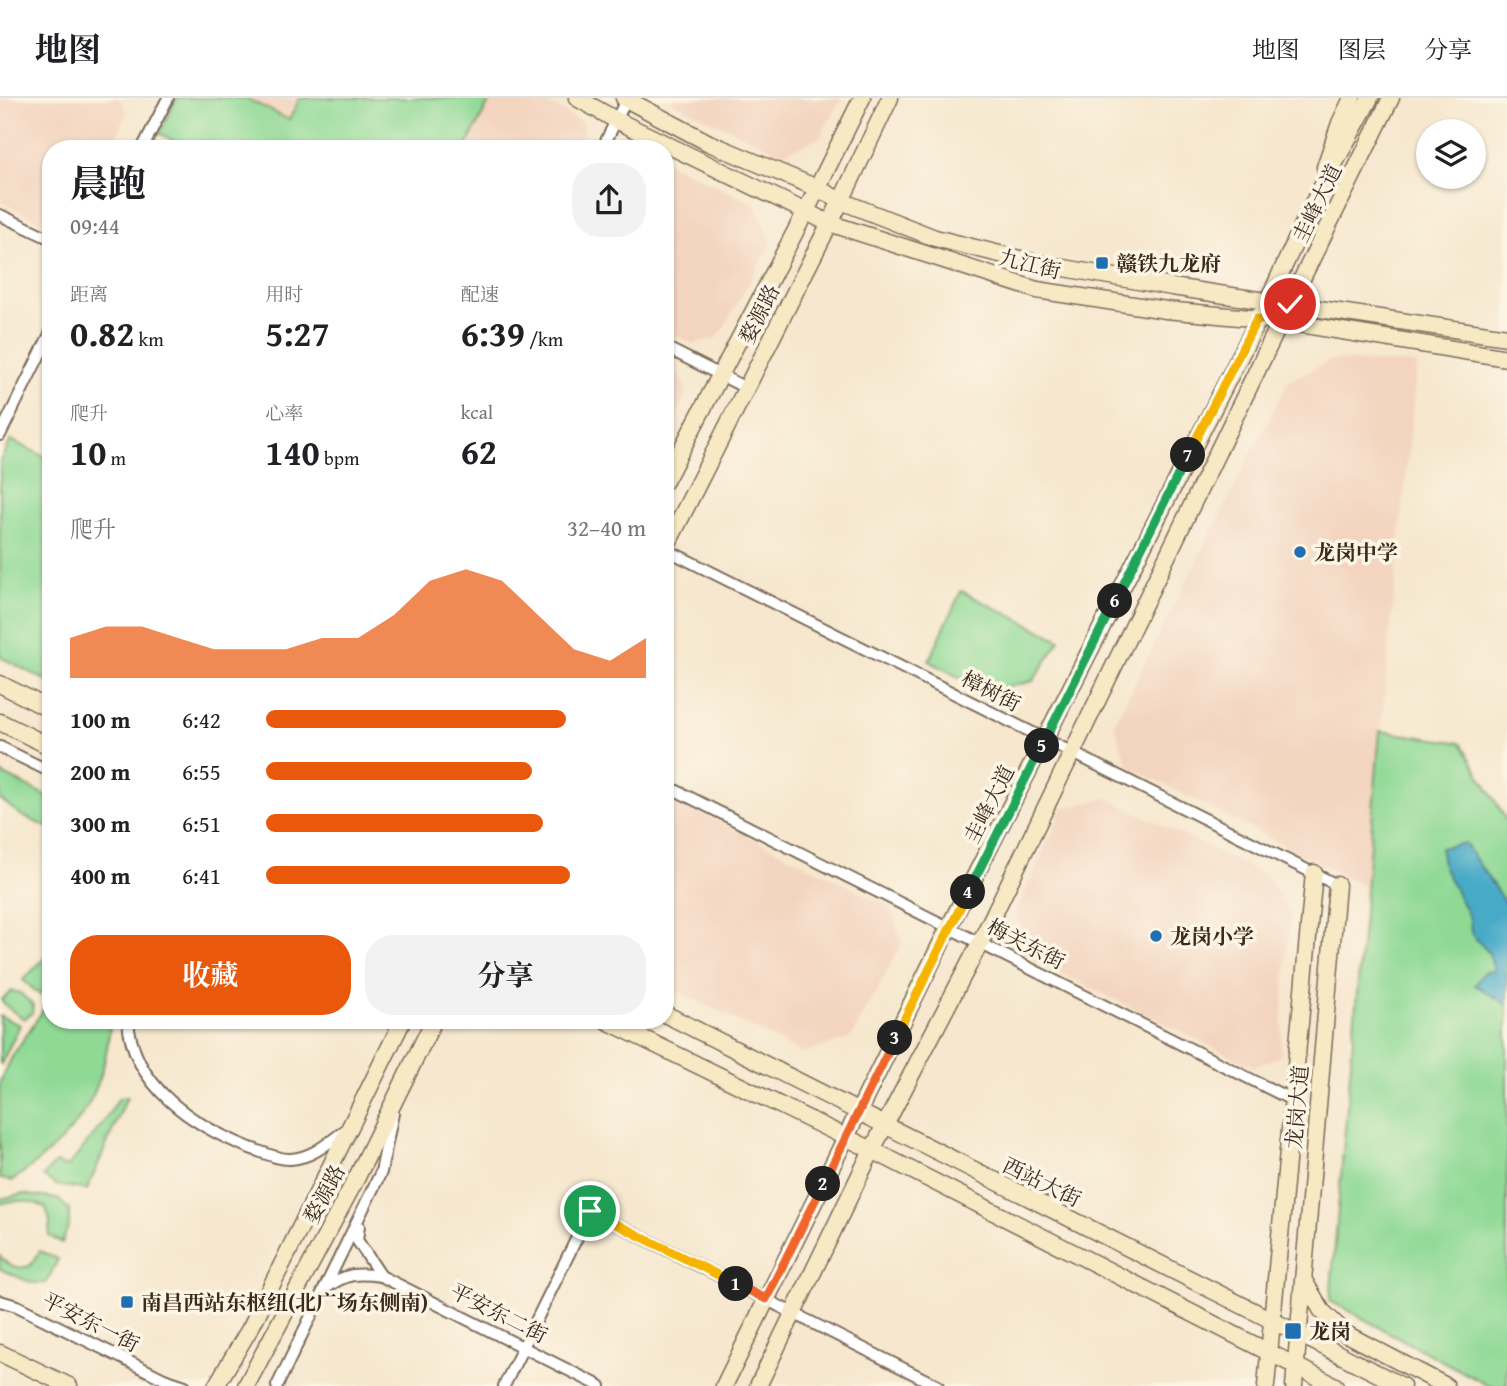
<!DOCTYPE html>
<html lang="zh">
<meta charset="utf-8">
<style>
:root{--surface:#fff;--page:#f2f2f2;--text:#202124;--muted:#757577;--line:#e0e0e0;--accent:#ea580c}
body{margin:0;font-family:"Gentium Book Plus","Noto Serif SC",serif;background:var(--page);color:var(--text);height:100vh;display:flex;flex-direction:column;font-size:26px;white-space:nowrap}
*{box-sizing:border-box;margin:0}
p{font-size:23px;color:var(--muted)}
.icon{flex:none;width:38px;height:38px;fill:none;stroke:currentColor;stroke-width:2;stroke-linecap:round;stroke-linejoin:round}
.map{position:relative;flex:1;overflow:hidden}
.drawer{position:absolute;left:42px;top:42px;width:632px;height:889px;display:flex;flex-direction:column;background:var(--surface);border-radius:28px;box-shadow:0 2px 5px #0004}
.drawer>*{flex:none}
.buttons{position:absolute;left:1416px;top:21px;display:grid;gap:14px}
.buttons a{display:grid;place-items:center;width:70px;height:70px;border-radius:50%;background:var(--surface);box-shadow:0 2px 5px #0004;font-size:35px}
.pin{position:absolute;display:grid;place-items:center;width:60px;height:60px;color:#fff;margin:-30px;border:4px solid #fff;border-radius:50%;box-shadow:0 2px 7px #0007}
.km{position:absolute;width:35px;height:35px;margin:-18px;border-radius:50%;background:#222;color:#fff;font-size:19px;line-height:35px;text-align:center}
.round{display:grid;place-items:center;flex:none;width:74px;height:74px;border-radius:28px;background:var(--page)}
.overview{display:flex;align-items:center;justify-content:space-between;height:119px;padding:0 28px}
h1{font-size:38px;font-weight:700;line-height:52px}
.metrics{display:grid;grid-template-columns:repeat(3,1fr);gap:10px;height:119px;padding:7px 28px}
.metrics div{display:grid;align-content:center}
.metrics b{font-size:35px;font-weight:700}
.metrics small{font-size:19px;font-weight:400}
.metrics p{font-size:19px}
.chart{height:196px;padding:14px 28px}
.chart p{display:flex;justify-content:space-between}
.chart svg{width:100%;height:126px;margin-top:7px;fill:var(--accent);opacity:.7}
.cta{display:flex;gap:14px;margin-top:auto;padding:14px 28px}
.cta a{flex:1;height:80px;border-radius:28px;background:var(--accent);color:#fff;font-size:28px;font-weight:700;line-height:80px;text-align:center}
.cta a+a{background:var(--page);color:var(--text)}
ul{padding:0 28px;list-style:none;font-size:23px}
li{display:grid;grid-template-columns:112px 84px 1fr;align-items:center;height:52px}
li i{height:18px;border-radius:9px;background:var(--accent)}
header{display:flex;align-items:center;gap:42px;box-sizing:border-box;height:98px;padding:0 35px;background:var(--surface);border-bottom:2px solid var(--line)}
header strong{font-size:33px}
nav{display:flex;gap:38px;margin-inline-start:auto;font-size:24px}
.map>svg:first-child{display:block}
.built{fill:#f3d4bf}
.green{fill:#8fd995;stroke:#65825a;stroke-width:2}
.water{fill:#47aac7;stroke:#416a72;stroke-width:2}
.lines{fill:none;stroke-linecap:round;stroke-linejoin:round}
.street-casing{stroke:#7c6c5c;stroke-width:14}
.secondary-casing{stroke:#7c6c5c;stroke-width:19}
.street{stroke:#fff;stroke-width:10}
.secondary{stroke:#f7e9c3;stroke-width:16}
.split-1-casing{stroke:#fff;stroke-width:14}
.split-2-casing{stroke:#fff;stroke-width:14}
.split-3-casing{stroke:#fff;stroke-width:14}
.split-4-casing{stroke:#fff;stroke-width:14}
.split-5-casing{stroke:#fff;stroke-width:14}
.split-6-casing{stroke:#fff;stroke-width:14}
.split-7-casing{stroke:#fff;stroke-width:14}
.split-8-casing{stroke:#fff;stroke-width:14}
.split-1{stroke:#f5b400;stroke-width:9}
.split-2{stroke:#f0652b;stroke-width:9}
.split-3{stroke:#f0652b;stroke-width:9}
.split-4{stroke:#f5b400;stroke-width:9}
.split-5{stroke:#22a559;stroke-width:9}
.split-6{stroke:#22a559;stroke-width:9}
.split-7{stroke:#22a559;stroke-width:9}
.split-8{stroke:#f5b400;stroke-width:9}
.poi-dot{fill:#1f6fb2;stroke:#fcf5e5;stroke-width:2.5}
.labels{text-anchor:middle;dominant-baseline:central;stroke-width:7;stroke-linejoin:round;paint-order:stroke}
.street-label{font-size:21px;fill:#3b2a1e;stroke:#fcf5e5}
.poi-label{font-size:21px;font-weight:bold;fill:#3b2a1e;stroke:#fcf5e5;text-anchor:start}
</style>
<header>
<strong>地图</strong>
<nav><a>地图</a><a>图层</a><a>分享</a></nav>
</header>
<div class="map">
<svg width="1507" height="1288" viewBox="0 0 1507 1288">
<rect width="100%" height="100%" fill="#fcf5e5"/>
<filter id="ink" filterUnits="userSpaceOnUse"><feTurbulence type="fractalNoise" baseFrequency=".0143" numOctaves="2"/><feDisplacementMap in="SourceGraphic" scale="14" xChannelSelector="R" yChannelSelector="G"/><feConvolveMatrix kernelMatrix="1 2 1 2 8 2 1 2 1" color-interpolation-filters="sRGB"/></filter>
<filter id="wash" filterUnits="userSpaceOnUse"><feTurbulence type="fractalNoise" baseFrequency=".00686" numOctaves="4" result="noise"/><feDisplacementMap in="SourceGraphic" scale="28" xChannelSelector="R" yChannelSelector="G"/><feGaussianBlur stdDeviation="1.57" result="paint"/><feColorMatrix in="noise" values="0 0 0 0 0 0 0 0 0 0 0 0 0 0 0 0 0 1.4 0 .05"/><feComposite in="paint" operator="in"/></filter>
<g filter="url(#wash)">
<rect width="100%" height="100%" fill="#f6e7ce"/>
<g class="built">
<polygon points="0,0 119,0 127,14 111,51 51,51 51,121 41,124 0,103"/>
<polygon points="246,0 300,0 289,22"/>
<polygon points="491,0 538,0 581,23 588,51 465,51"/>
<polygon points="672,0 842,0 820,39 782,56 674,5"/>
<polygon points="665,63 754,106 772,144 718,239 693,246 665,233"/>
<polygon points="1331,262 1417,266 1365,789 1128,668 1114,626 1288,283"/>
<polygon points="665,266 676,271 687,292 665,343"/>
<polygon points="665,697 889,808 902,845 851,940 803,955 665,887"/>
<polygon points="1107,700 1265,777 1290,815 1280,958 1254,969 1032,861 1015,815 1063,710"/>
</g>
<g class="green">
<polygon points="177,0 246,0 289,22 300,0 491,0 465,51 189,51 159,35"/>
<polygon points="11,342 51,362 51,585 0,559 0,363"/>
<polygon points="961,493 1060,542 1033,583 986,594 929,563"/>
<polygon points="1380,633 1461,645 1507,723 1507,1288 1489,1288 1330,1203"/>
<polygon points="0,675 51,700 51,731 22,718 0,701"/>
<polygon points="51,854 51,887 40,897 23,882"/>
<polygon points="12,893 20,895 33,907 32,915 24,921 8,910 1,902"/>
<path d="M51 900V922H110C106 1002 74 1038 12 1083L0 1081V984L13 957Z"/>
<polygon points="0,918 20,927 1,966 0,965"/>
<polygon points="127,999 87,1092 56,1087 43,1078 56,1065 68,1069 103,1025 119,1000"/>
<path d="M22 1096 58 1101 69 1112V1126L62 1145 49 1138 50 1124 46 1110C29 1102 18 1101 0 1106V1101Z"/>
<path d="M40 1153 58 1161 46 1185H32L0 1171V1158C9 1168 17 1172 30 1168Z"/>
</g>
<polygon class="water" points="1465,745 1507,808 1507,907 1475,887 1484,874 1494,873 1489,855 1471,835 1470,821 1444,770 1440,750"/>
</g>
<g filter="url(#ink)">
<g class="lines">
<defs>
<g id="street">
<polyline points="142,51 168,0"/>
<polyline points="602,51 627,0"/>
<polyline points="0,117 51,141"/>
<polyline points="665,249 746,290"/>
<polyline points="0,337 51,234"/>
<polyline points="665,451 1337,787"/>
<polyline points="0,649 51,674"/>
<polyline points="665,687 1294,1003"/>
<path d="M128 922C132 988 194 1028 250 1050 262 1054 279 1062 291 1061 314 1059 329 1044 347 1031"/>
<polyline points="381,1178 600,1288"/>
<path d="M326 1190C346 1175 357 1175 381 1178L357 1142 359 1128"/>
<polyline points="0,1203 17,1208 164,1281 185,1288"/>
<polyline points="277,1288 381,1074 393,1015"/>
<polyline points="504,1288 590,1113 938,1288"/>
</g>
<g id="secondary">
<polyline points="577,0 616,22 829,125 1037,192 1166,212 1281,223 1507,260"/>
<polyline points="624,0 709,45 817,90 841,103 935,140 1036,165 1172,189 1507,239"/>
<polyline points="1325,69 1340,25 1352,0"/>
<polyline points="665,383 806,113 862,0"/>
<polyline points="665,451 841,103 890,0"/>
<polyline points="0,586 51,612"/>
<polyline points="0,624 51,649"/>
<polyline points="665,916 1402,1288"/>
<polyline points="605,922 872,1052 1335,1288"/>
<polyline points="1303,1181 1322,1213 1346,1236 1446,1288"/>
<polyline points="0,1255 69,1288"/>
<polyline points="216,1288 252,1227 403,922"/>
<polyline points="246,1288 356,1081 434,922"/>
<polyline points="724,1288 949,829 1268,203 1312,107 1370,0"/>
<polyline points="758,1288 872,1052 980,845 1281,223 1391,0"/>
<polyline points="1266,1288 1314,775"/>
<polyline points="1294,1288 1337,787"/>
</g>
</defs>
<use href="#street" class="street-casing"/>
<use href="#secondary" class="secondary-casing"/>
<use href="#street" class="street"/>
<use href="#secondary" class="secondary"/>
</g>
</g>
<g class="lines" filter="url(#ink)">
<defs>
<polyline id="split-1" points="590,1113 736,1186"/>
<polyline id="split-2" points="736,1186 766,1201 823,1086"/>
<polyline id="split-3" points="823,1086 895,940"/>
<polyline id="split-4" points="895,940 968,794"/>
<polyline id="split-5" points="968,794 1042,648"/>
<polyline id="split-6" points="1042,648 1115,503"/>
<polyline id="split-7" points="1115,503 1188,357"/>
<polyline id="split-8" points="1188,357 1257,221 1281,223 1290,206"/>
</defs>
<use href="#split-1" class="split-1-casing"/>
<use href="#split-2" class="split-2-casing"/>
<use href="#split-3" class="split-3-casing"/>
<use href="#split-4" class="split-4-casing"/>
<use href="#split-5" class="split-5-casing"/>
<use href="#split-6" class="split-6-casing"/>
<use href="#split-7" class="split-7-casing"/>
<use href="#split-8" class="split-8-casing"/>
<use href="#split-1" class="split-1"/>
<use href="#split-2" class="split-2"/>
<use href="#split-3" class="split-3"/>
<use href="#split-4" class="split-4"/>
<use href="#split-5" class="split-5"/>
<use href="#split-6" class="split-6"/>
<use href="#split-7" class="split-7"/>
<use href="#split-8" class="split-8"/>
</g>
<g class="poi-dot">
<rect x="1095" y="158" width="14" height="14" rx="3.5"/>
<circle cx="1300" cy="454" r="7"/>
<circle cx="1156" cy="838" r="7"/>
<rect x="120" y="1197" width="14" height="14" rx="3.5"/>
<rect x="1284" y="1224" width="18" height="18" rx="3.5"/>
</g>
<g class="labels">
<g class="street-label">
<text transform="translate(1317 105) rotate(-64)">圭峰大道</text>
<text transform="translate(1030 166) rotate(14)">九江街</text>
<text transform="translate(759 216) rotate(-63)">婺源路</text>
<text transform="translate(991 593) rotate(27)">樟树街</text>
<text transform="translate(989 706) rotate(-63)">圭峰大道</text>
<text transform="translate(1026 846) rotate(27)">梅关东街</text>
<text transform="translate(1297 1009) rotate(-85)">龙岗大道</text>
<text transform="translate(1042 1084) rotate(26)">西站大街</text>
<text transform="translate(324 1096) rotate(-62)">婺源路</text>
<text transform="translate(499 1215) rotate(27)">平安东二街</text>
<text transform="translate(91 1224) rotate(27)">平安东一街</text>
</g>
<g class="poi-label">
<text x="1116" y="165">赣铁九龙府</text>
<text x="1314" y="454">龙岗中学</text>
<text x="1170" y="838">龙岗小学</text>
<text x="141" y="1204">南昌西站东枢纽(北广场东侧南)</text>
<text x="1309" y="1233">龙岗</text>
</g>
</g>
</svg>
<div class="buttons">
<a><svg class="icon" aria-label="layers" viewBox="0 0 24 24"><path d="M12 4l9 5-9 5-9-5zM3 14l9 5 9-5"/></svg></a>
</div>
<div class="pin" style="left:590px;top:1113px;background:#1e9e55"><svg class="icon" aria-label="arrive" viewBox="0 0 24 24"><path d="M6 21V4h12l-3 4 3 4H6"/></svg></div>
<div class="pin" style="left:1290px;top:206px;background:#d93025"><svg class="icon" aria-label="check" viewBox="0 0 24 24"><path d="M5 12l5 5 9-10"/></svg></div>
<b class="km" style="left:736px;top:1186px">1</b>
<b class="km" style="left:823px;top:1086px">2</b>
<b class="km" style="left:895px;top:940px">3</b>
<b class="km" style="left:968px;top:794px">4</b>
<b class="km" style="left:1042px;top:648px">5</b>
<b class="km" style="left:1115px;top:503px">6</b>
<b class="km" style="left:1188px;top:357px">7</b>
<section class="drawer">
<div class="overview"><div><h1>晨跑</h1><p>09:44</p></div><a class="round"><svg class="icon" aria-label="share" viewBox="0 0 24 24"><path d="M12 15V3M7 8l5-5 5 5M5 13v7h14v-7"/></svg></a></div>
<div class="metrics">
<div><p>距离</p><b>0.82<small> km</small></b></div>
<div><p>用时</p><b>5:27</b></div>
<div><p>配速</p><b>6:39<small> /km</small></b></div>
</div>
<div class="metrics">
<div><p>爬升</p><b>10<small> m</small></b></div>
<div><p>心率</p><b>140<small> bpm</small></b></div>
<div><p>kcal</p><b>62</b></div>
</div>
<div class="chart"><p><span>爬升</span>32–40 m</p>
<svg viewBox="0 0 160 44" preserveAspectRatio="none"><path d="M0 44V30L10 26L20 26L30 30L40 34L50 34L60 34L70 30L80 30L90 22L100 10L110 6L120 10L130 22L140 34L150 38L160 30V44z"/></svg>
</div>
<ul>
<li><b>100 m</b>6:42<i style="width:79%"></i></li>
<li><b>200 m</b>6:55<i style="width:70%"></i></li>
<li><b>300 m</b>6:51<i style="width:73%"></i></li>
<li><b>400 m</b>6:41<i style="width:80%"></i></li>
</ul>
<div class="cta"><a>收藏</a><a>分享</a></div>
</section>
</div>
